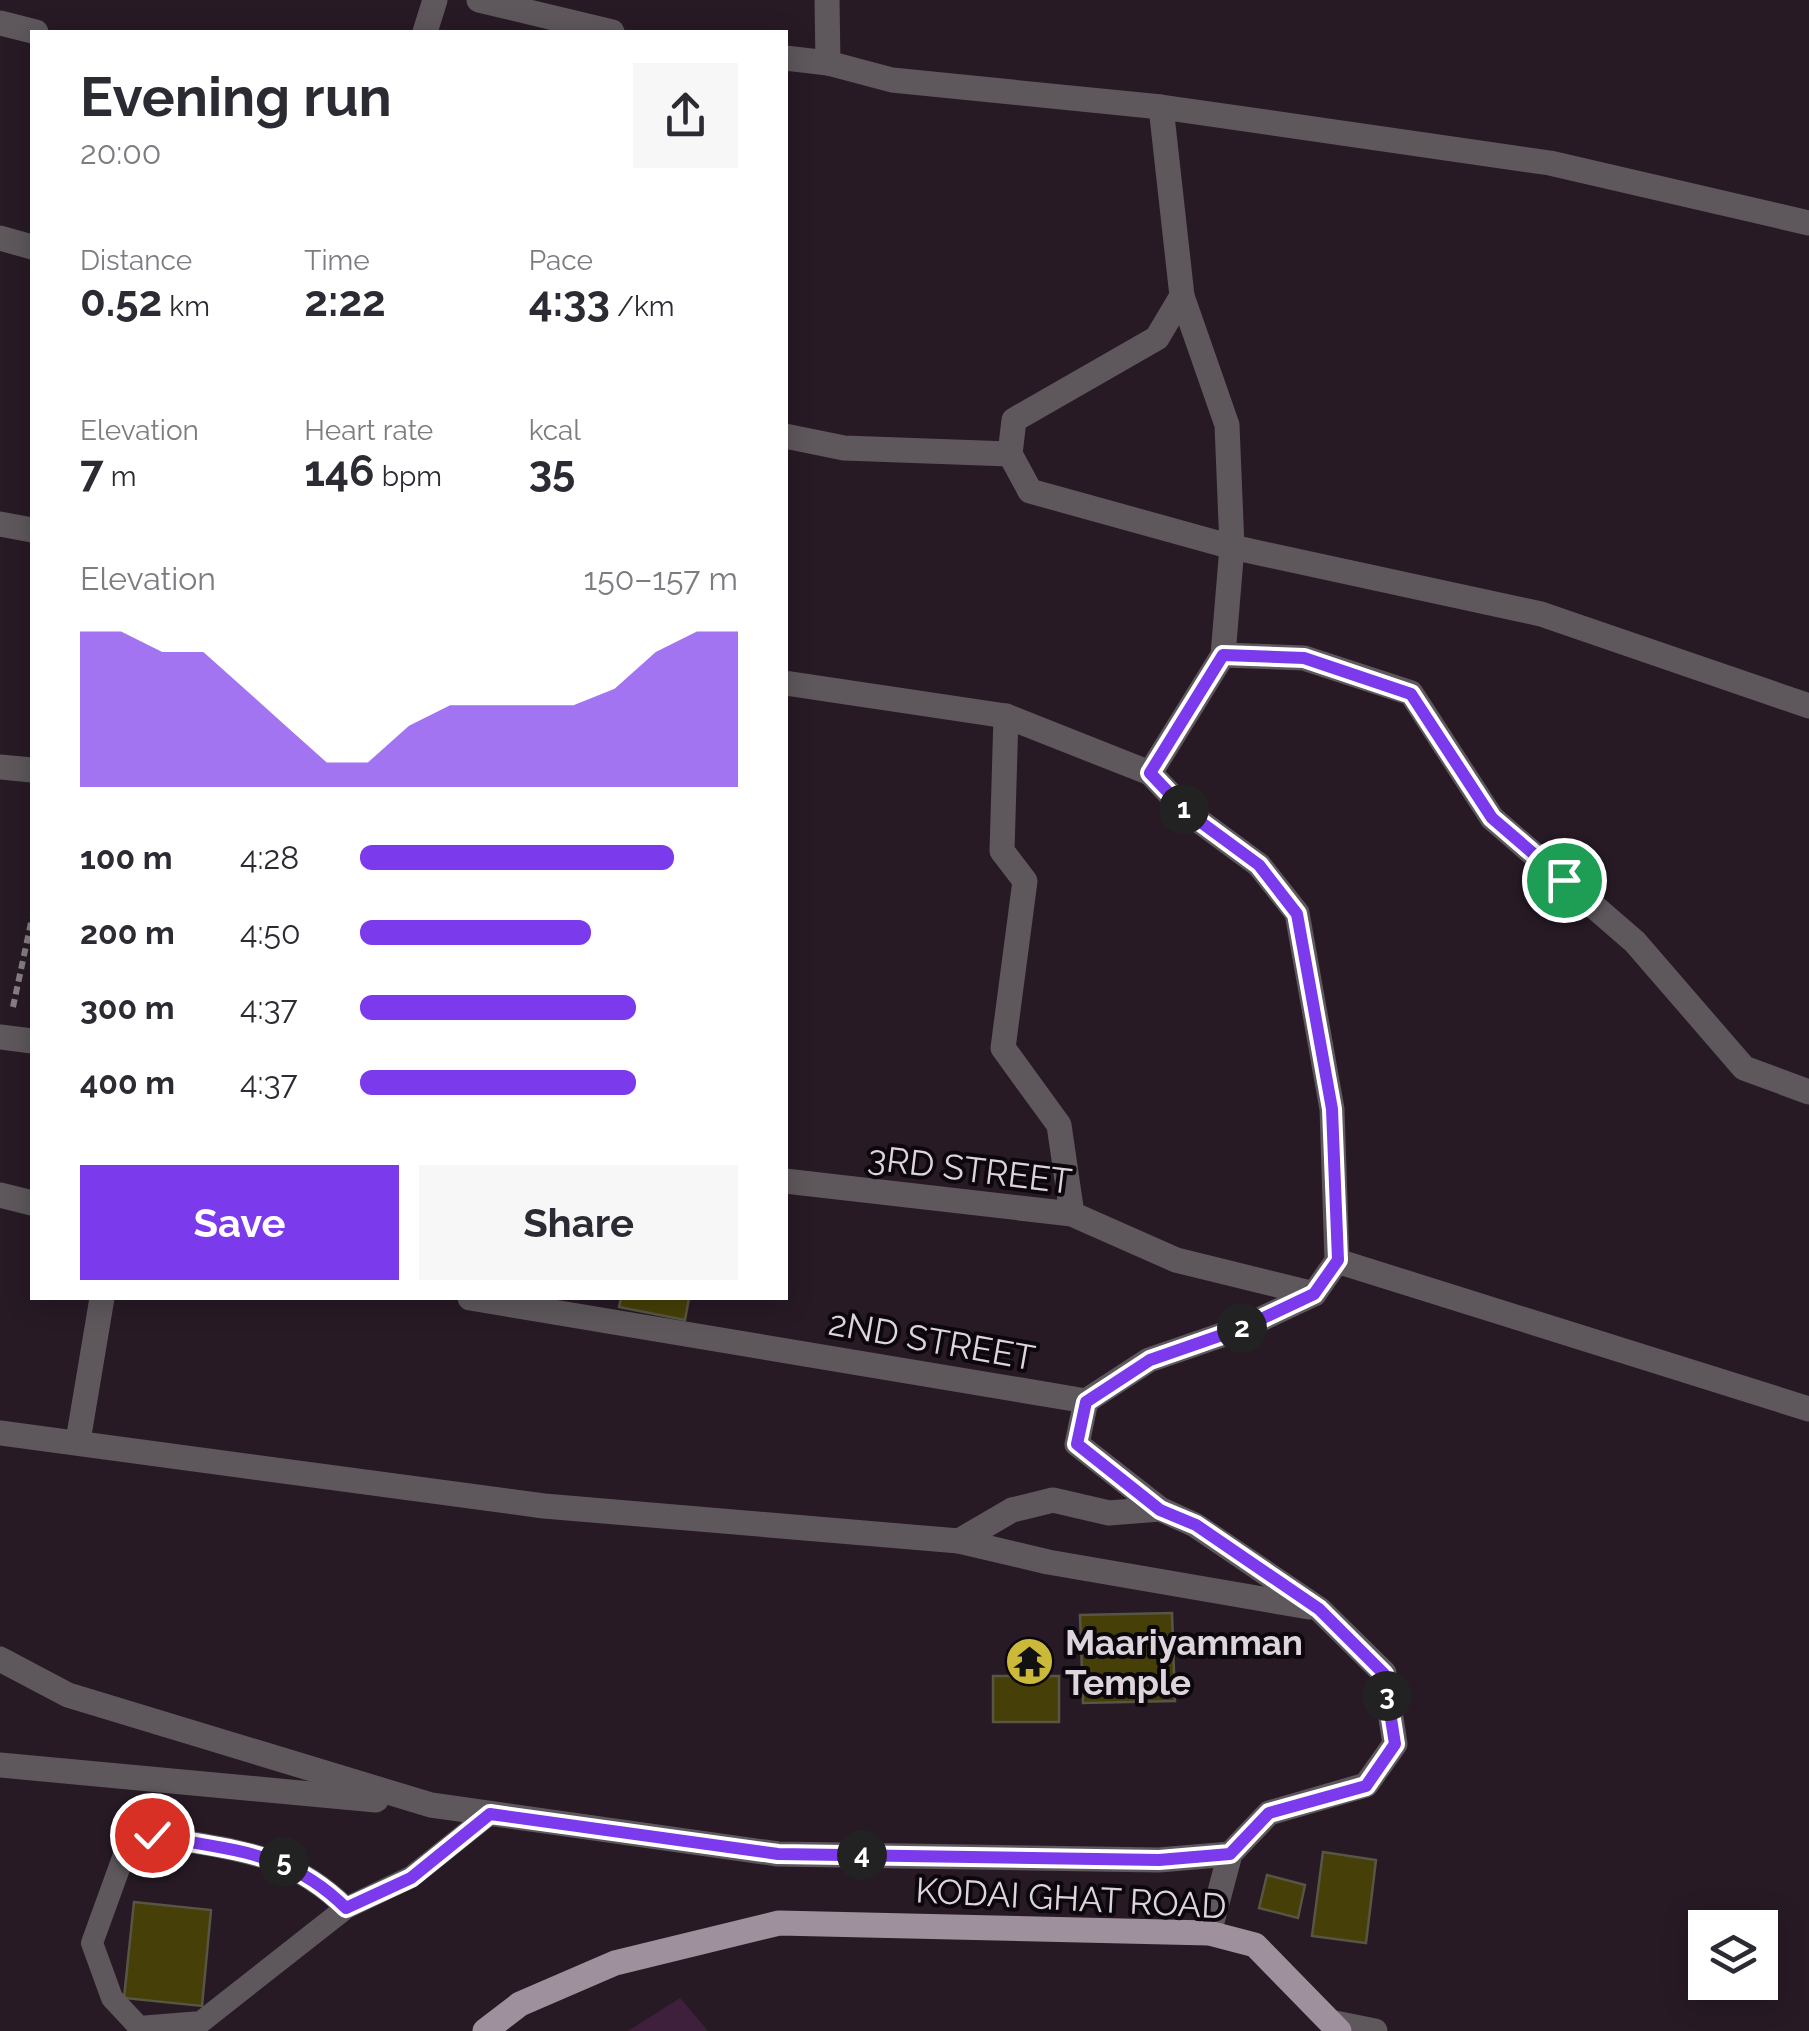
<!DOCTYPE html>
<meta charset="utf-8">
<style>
:root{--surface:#fff;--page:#f7f7f7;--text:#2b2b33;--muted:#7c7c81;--accent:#7c3aed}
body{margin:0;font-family:Raleway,sans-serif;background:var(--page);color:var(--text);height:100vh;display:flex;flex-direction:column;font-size:38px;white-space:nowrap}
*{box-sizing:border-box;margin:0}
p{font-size:32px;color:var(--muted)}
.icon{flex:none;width:55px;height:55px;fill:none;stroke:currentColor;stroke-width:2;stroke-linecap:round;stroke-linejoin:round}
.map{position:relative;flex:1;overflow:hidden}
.details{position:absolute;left:30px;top:30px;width:758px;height:1270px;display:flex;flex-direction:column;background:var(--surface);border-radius:0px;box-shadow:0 5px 25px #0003}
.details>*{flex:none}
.controls{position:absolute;left:1688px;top:1910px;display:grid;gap:20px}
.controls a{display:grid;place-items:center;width:90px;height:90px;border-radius:0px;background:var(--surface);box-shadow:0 5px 25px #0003;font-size:50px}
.pin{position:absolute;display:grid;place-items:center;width:85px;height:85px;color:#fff;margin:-42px;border:5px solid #fff;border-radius:50%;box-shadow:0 2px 10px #0007}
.km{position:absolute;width:50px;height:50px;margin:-25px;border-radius:50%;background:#222;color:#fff;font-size:28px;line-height:50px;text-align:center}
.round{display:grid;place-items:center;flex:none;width:105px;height:105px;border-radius:0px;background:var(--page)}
.overview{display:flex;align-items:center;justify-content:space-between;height:170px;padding:0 50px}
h1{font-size:55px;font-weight:700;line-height:75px}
.metrics{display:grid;grid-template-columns:repeat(3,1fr);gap:15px;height:170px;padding:10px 50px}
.metrics div{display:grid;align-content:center}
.metrics b{font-size:42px;font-weight:700}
.metrics small{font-size:28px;font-weight:400}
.metrics p{font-size:28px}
.chart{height:280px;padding:20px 50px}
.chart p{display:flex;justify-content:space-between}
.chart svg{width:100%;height:180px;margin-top:10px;fill:var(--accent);opacity:.7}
.cta{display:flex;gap:20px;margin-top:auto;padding:20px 50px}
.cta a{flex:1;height:115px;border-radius:0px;background:var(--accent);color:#fff;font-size:40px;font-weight:700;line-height:115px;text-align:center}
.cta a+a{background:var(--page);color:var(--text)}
ul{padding:0 50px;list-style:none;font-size:32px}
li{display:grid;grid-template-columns:160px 120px 1fr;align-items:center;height:75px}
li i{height:25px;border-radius:12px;background:var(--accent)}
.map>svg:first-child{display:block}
.green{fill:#3f203c}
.building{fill:#463f07;stroke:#575543;stroke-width:2.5}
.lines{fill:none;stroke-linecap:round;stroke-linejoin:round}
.path{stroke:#887e86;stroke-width:6;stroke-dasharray:8 5;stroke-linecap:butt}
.service{stroke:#5e585d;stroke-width:22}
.minor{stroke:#5e585d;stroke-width:25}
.tertiary{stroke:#5e585d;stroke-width:25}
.primary{stroke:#9e909c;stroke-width:25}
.route-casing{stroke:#fff;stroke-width:20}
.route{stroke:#7c3aed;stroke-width:12}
.labels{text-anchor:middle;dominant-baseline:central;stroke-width:8;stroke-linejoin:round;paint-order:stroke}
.street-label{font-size:35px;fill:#ded5dc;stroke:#0c070c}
.poi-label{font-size:35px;font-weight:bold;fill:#ded5dc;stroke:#0c070c;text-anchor:start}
</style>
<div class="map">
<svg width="1809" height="2031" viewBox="0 0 1809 2031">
<rect width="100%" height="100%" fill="#271a25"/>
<polygon class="green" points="680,1998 708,2031 628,2031"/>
<g class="building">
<polygon points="621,1298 689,1298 685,1320 619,1307"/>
<polygon points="1172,1613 1175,1701 1083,1703 1080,1615"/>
<rect x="993" y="1676" width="66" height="46"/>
<polygon points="1323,1852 1376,1860 1366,1943 1312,1936"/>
<polygon points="1267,1875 1305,1885 1298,1918 1259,1908"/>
<polygon points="134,1902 211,1910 202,2006 124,1998"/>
</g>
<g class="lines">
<polyline class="path" points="13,1007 32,918"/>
<path class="service" d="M346 1908C288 1850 228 1850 152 1835L125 1852 92 1943 112 1998 139 2027 201 2022 346 1908 411 1877 490 1814"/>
<g class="minor">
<polyline points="479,0 612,32"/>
<polyline points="827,0 828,63 892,80 1161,107 1182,296 1157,338 1014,420 1010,454 1030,491 1232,547 1223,655 1150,773 1187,812 1259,865 1297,913 1332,1109 1337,1261 1314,1294 1242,1328 1149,1360 1086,1401 1077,1444 1160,1509 1195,1525 1319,1609 1384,1673 1395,1744 1366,1785 1269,1813 1230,1854 1209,1933"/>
<polyline points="1,23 36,32"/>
<polyline points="425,32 435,0"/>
<polyline points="785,58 828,63"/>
<polyline points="1161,107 1550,163 1809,223"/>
<polyline points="0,238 32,247"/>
<polyline points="1182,296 1227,425 1232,547 1541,614 1809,706"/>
<polyline points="785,436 844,448 1010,454"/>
<polyline points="0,524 32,530"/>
<polyline points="1223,655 1304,658 1411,693 1492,818 1635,942 1744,1068 1809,1092"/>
<polyline points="785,683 1006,716 1150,773"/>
<polyline points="1006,716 1002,851 1025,881 1003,1048 1059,1125 1072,1214"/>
<polyline points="0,767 32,770"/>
<polyline points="0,1037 32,1041"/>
<polyline points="785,1181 1072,1214 1176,1260 1314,1294"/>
<polyline points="0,1195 32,1203"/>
<polyline points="1337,1261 1809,1409"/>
<polyline points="470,1298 1086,1401"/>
<polyline points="0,1433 544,1506 959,1541 1012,1510 1053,1500 1109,1513 1160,1509"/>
<polyline points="78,1441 102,1298"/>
<polyline points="959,1541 1048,1562 1309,1607"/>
<polyline points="0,1659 68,1695 431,1805 778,1854 1159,1860 1230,1854"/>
<polyline points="0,1765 376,1800"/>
</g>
<polyline class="tertiary" points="1335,2023 1375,2031"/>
<polyline class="primary" points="485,2031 520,2004 615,1963 779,1923 1209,1933 1255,1945 1339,2031"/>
</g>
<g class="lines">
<defs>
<path id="route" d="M152 1835C229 1851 287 1849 346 1908L411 1878 490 1814 778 1854 1159 1860 1230 1854 1269 1813 1366 1786 1395 1744 1384 1674 1319 1609 1196 1525 1160 1510 1077 1444 1086 1402 1150 1360 1242 1328 1314 1294 1338 1260 1332 1109 1297 914 1259 865 1187 812 1150 773 1223 655 1304 658 1411 694 1492 818 1564 880"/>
</defs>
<use href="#route" class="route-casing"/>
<use href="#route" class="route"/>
</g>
<defs>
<symbol id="temple-disc" viewBox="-11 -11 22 22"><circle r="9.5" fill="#cbba39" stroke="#0c070c"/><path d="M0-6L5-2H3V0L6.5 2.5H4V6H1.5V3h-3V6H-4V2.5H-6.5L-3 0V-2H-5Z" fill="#111"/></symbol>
</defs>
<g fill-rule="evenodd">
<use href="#temple-disc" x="1002" y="1634" width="55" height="55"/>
</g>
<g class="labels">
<g class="street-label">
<text transform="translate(970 1169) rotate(7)">3RD STREET</text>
<text transform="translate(932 1340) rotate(10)">2ND STREET</text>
<text transform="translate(1071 1898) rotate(3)">KODAI GHAT ROAD</text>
</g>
<g class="poi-label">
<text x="1065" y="1642">Maariyamman<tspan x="1065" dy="40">Temple</tspan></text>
</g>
</g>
</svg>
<div class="controls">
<a><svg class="icon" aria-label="layers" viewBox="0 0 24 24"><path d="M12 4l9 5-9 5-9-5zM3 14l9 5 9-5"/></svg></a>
</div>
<div class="pin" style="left:1564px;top:880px;background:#1e9e55"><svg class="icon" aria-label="arrive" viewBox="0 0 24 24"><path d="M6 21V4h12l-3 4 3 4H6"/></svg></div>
<div class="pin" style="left:152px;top:1835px;background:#d93025"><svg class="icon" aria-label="check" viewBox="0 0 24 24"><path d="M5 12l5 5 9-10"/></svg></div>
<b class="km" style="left:1184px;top:809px">1</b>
<b class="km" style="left:1242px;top:1328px">2</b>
<b class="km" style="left:1387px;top:1696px">3</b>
<b class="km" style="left:862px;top:1855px">4</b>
<b class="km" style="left:284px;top:1862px">5</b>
<section class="details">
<div class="overview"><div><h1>Evening run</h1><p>20:00</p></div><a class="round"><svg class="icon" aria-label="share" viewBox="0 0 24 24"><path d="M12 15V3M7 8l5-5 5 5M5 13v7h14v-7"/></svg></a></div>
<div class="metrics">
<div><p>Distance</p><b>0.52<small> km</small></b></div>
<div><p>Time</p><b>2:22</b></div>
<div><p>Pace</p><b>4:33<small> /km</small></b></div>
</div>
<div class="metrics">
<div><p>Elevation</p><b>7<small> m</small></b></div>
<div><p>Heart rate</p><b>146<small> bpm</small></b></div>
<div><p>kcal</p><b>35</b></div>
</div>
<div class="chart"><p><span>Elevation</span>150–157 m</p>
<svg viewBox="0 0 160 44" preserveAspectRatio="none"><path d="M0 44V6L10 6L20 11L30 11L40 20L50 29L60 38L70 38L80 29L90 24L100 24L110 24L120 24L130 20L140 11L150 6L160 6V44z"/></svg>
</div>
<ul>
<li><b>100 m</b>4:28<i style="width:83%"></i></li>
<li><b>200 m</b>4:50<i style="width:61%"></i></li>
<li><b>300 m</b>4:37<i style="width:73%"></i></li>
<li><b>400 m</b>4:37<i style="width:73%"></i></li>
</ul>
<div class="cta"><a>Save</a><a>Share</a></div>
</section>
</div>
